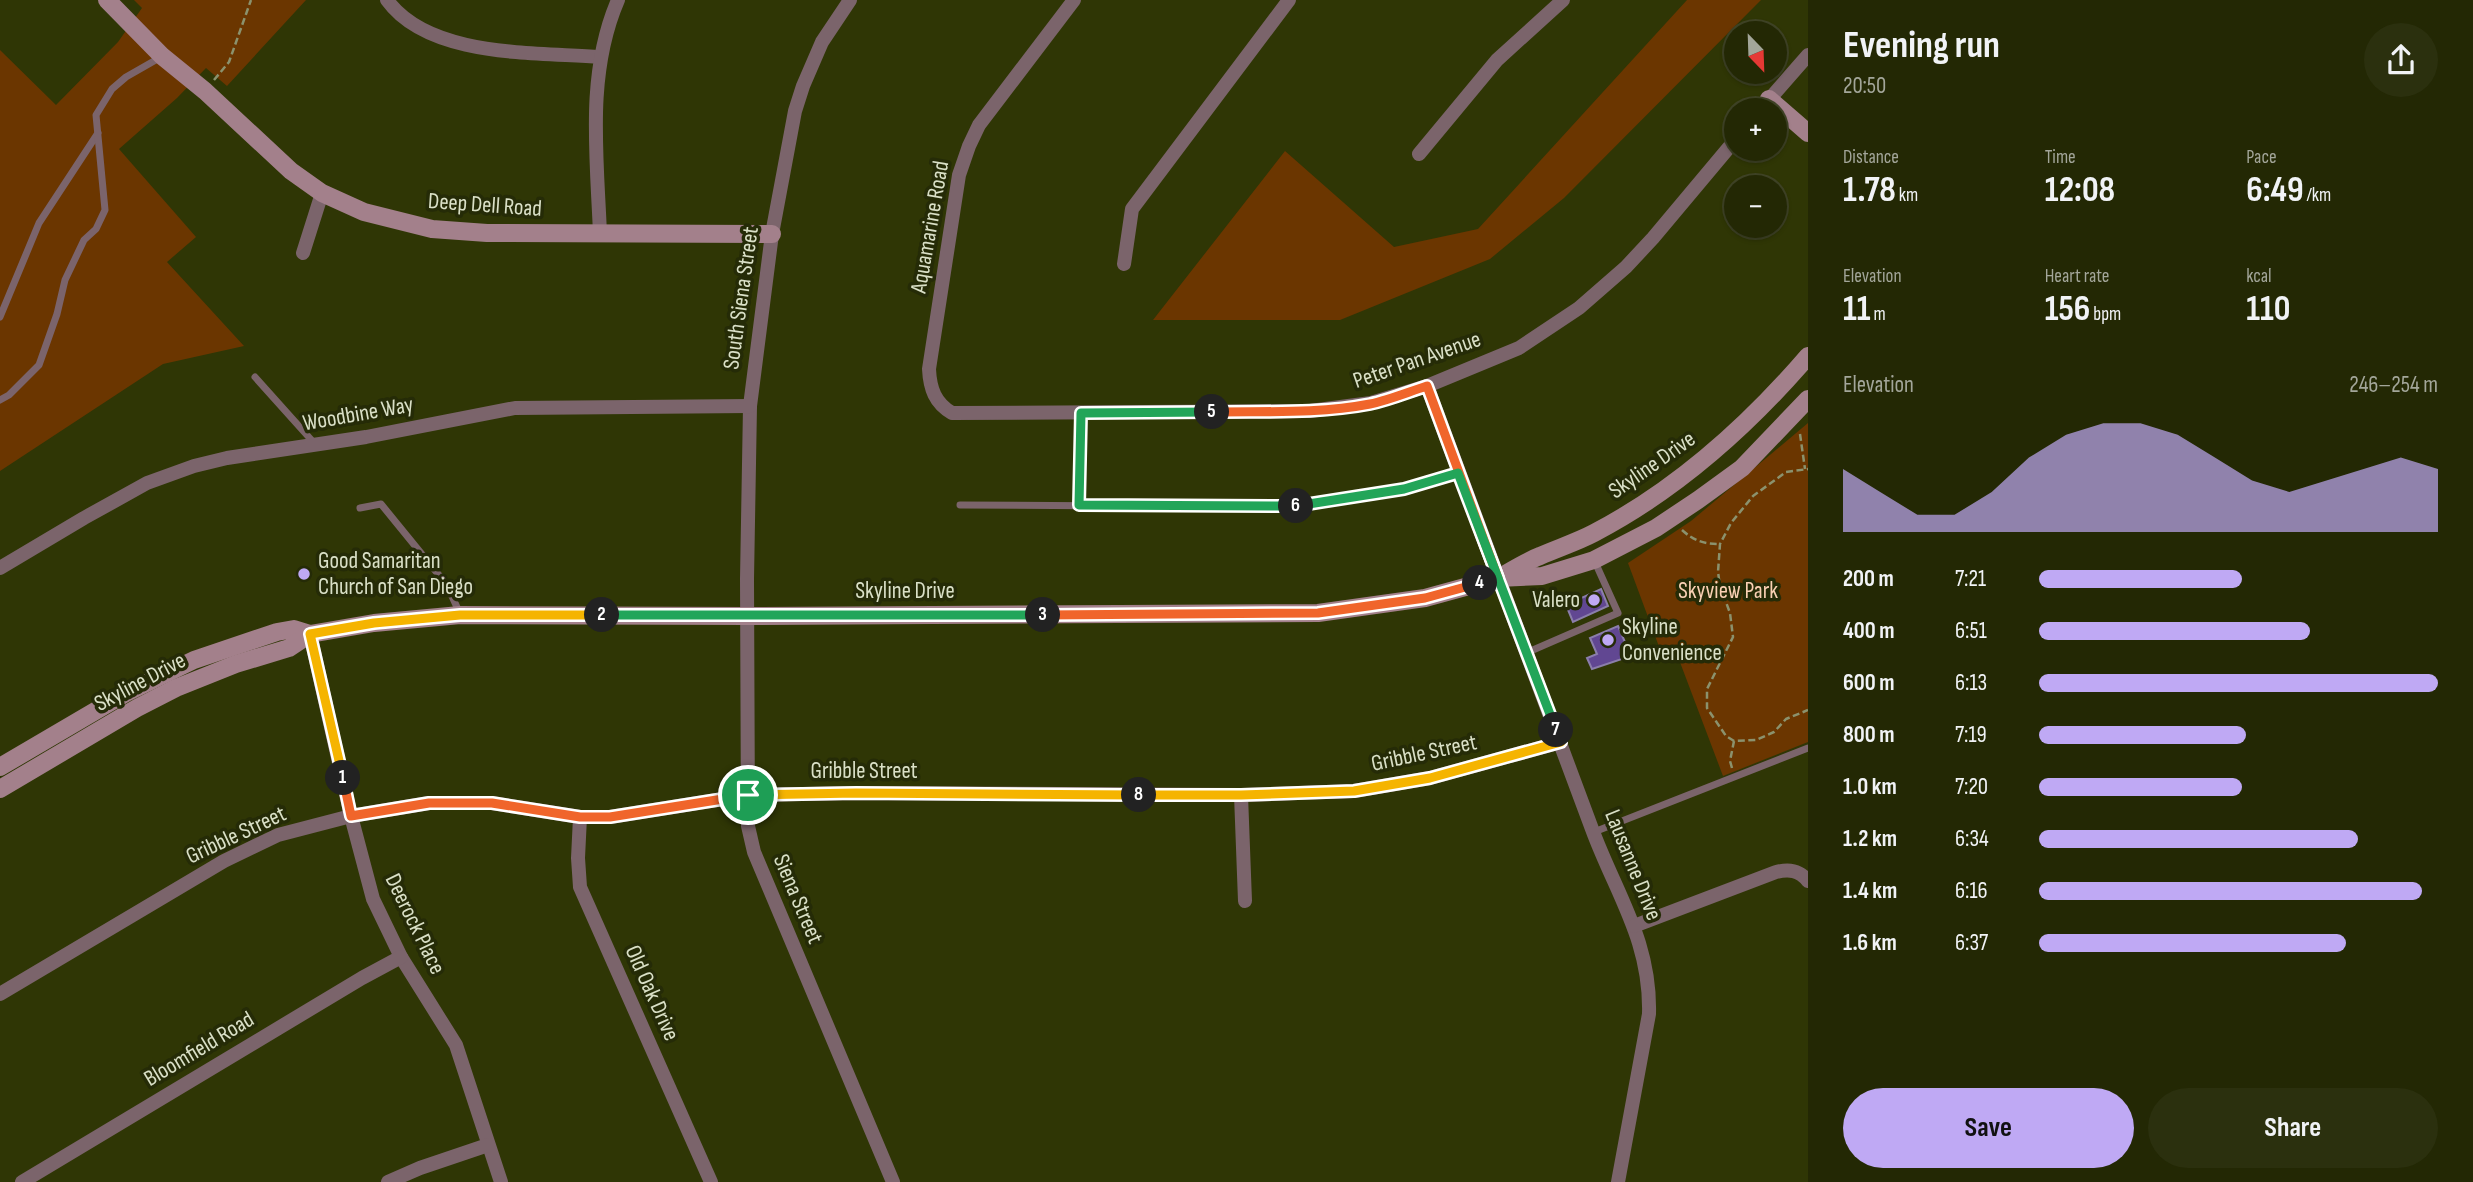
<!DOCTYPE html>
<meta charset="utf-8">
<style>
:root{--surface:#232804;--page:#2b300e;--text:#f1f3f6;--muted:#a3a69a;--line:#404426;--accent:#bfa9f4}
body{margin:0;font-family:"Sofia Sans Condensed",sans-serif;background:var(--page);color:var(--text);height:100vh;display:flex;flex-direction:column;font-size:26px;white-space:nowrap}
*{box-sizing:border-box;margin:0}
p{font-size:23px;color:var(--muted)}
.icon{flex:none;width:38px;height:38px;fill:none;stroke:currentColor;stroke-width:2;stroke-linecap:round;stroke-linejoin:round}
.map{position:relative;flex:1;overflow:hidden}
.details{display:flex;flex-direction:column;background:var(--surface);width:665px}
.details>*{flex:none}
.needle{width:46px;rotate:157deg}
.controls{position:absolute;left:1724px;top:21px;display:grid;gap:14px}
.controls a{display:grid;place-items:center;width:63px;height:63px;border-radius:50%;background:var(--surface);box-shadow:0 2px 5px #0004,0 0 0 2px var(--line);font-size:35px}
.pin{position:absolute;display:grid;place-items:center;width:60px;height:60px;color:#fff;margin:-30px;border:4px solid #fff;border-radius:50%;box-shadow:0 2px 7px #0007}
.km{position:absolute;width:35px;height:35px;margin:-18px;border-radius:50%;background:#222;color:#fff;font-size:19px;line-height:35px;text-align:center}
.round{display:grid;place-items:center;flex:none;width:74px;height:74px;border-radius:37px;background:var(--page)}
.head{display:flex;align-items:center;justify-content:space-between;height:119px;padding:0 35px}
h1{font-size:38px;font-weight:700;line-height:52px}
.metrics{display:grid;grid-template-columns:repeat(3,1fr);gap:10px;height:119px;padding:7px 35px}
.metrics div{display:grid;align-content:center}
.metrics b{font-size:35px;font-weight:700}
.metrics small{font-size:19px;font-weight:400}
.metrics p{font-size:19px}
.chart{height:196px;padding:14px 35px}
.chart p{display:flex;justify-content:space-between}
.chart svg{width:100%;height:126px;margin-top:7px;fill:var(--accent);opacity:.7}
.action{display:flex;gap:14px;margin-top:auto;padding:14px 35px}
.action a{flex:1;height:80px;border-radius:42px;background:var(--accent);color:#111;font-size:28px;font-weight:700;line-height:80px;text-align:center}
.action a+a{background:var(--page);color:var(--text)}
ul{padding:0 35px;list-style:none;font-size:23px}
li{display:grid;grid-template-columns:112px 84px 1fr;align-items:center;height:52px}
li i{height:18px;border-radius:9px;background:var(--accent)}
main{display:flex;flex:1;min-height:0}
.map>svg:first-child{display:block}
.green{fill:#6b3600}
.building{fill:#614792;stroke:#8b7eab;stroke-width:2}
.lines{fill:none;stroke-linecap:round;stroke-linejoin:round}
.path{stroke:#8b926d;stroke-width:2.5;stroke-dasharray:7 3.5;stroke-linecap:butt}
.lane{stroke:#7b646b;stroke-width:7}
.street{stroke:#7b646b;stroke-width:14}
.secondary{stroke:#a3808b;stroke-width:18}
.split-1-casing{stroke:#fff;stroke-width:14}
.split-2-casing{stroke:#fff;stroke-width:14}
.split-3-casing{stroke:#fff;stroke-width:14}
.split-4-casing{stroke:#fff;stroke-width:14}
.split-5-casing{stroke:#fff;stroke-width:14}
.split-6-casing{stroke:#fff;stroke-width:14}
.split-7-casing{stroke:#fff;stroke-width:14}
.split-8-casing{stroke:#fff;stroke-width:14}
.split-9-casing{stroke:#fff;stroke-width:14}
.split-1{stroke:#f0652b;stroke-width:9}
.split-2{stroke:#f5b400;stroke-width:9}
.split-3{stroke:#22a559;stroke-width:9}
.split-4{stroke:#f0652b;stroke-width:9}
.split-5{stroke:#f0652b;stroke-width:9}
.split-6{stroke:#22a559;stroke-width:9}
.split-7{stroke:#22a559;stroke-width:9}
.split-8{stroke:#f5b400;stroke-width:9}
.split-9{stroke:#f5b400;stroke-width:9}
.poi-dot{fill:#bfa9f4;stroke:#252b07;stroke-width:2.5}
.labels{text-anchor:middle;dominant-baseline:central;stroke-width:7;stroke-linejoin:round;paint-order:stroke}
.street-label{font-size:23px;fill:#dae0c7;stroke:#252b07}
.poi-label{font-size:23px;fill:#dae0c7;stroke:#252b07;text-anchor:start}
.park-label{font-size:23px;fill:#fad1b4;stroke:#252b07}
</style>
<main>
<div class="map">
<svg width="1808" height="1182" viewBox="0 0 1808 1182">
<rect width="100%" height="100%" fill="#2f3605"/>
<g class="green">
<polygon points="134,0 306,0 227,86 206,68 177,98 119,149 196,237 167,262 244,346 163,364 0,471 0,50 56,105 118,42 142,8"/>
<polygon points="1687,0 1761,0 1564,198 1490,259 1340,320 1153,320 1285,151 1394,247 1478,229"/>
<polygon points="1808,423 1808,742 1723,776 1675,649 1661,652 1628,563 1691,521"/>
</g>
<g class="building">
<polygon points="1601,589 1608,606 1573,622 1566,605"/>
<polygon points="1618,626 1631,656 1592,669 1587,658 1597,654 1590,638"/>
</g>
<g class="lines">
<g class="path">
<polyline points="214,80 229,62 251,0"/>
<polyline points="1800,434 1805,469"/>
<path d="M1682 530C1694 541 1704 544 1720 544"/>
<polyline points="1734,741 1726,736 1707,708 1707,689 1733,637 1730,613 1720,586 1718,572 1720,544 1731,523 1753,496 1786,472 1808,469"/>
<polyline points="1732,768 1730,761 1734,741 1756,740 1774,732 1786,719 1808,710"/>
</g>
<g class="lane">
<polyline points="0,317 39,223 98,133"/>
<polyline points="255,377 315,444"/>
<polyline points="0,400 9,395 39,365 57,314 65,280 84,240 96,229 105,210 96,115 112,89 126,77 161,57"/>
<polyline points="960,505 1287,507 1404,489 1458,473"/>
<polyline points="1079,505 1081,413"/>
<polyline points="360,508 381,504 447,585 460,614"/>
<polyline points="1526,653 1618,613 1595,562"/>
<polyline points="1594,832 1808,748"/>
</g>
<g class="street">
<path d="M387 0C429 58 535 52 600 57"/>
<polyline points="850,0 822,42 803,86 795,111 772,234 750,406 747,579 748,826 754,852 893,1182"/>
<path d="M1074 0 979 125 969 146 959 175 929 369C930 389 935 403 952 413L1310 411 1371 403 1427 386 1519 348 1579 308 1626 267 1653 238 1736 139"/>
<polyline points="1760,110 1808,55"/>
<polyline points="1419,154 1497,60 1563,0"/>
<path d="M600 234C597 156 586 74 618 0"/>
<polyline points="303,253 322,193"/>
<polyline points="1124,264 1132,209 1289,0"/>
<path d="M1427 386C1481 534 1538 681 1592 829 1616 894 1651 941 1649 1014L1618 1182"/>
<polyline points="0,568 84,518 147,483 194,466 227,458 366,437 515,408 750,406"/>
<polyline points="310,634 351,816 373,899 401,957 456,1045 501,1182"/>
<polyline points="1241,795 1245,901"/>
<polyline points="580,817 578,858 580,887 711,1182"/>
<path d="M1634 926 1776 872C1789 869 1799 870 1808 881"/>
<polyline points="0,994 224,861 278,835 351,816 429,803 492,803 580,817 610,817 748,795 856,793 1241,795 1354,791 1430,778 1561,742"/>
<polyline points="22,1182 362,978 401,957"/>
<polyline points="388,1182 420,1168 488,1145"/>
</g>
<g class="secondary">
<polyline points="107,0 162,56 205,91 291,171 322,193 364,212 432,229 487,233 772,234"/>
<polyline points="1769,99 1808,133"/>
<path d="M1502 576C1514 569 1527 561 1540 556 1558 548 1577 542 1594 533 1678 489 1747 427 1808 356"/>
<polyline points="0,767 126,693 194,660 277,632 294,629 310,634"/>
<polyline points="0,789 137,708 176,688 236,664 289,648 310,634 374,623 460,615 747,616 1318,613 1425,598 1498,578 1542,576 1594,560 1656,528 1698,500 1742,468 1808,399"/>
</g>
</g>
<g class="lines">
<defs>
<polyline id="split-1" points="343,778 351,816 429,803 492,803 580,817 610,817 748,795"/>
<polyline id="split-2" points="343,778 310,634 374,623 460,615 602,615"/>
<polyline id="split-3" points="602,615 1043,615"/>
<polyline id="split-4" points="1043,615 1318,613 1425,598 1480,583"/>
<path id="split-5" d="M1212 412C1265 411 1318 414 1370 404 1389 400 1408 392 1427 386L1498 578 1480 583"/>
<polyline id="split-6" points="1212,412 1081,413 1079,505 1296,506"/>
<polyline id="split-7" points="1296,506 1404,489 1458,473 1556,730"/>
<polyline id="split-8" points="1139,795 1241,795 1354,791 1430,778 1561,742 1556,730"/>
<polyline id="split-9" points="748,795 856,793 1139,795"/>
</defs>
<use href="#split-1" class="split-1-casing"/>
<use href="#split-2" class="split-2-casing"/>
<use href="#split-3" class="split-3-casing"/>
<use href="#split-4" class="split-4-casing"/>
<use href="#split-5" class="split-5-casing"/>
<use href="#split-6" class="split-6-casing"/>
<use href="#split-7" class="split-7-casing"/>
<use href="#split-8" class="split-8-casing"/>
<use href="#split-9" class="split-9-casing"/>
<use href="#split-1" class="split-1"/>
<use href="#split-2" class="split-2"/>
<use href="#split-3" class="split-3"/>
<use href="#split-4" class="split-4"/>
<use href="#split-5" class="split-5"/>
<use href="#split-6" class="split-6"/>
<use href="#split-7" class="split-7"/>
<use href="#split-8" class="split-8"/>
<use href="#split-9" class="split-9"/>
</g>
<g class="poi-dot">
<circle cx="304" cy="574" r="7"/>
<circle cx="1594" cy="600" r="7"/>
<circle cx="1608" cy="640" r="7"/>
</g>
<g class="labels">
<g class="street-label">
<text transform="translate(485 205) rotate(4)">Deep Dell Road</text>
<text transform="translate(930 227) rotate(-80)">Aquamarine Road</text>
<text transform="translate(741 298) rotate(-82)">South Siena Street</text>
<text transform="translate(1417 360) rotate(-19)">Peter Pan Avenue</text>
<text transform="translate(358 414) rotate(-10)">Woodbine Way</text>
<text transform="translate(1652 465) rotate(-35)">Skyline Drive</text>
<text x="905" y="591">Skyline Drive</text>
<text transform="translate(140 682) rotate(-28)">Skyline Drive</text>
<text transform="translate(1424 753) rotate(-12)">Gribble Street</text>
<text x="864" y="771">Gribble Street</text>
<text transform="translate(236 835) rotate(-25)">Gribble Street</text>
<text transform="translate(1633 865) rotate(68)">Lausanne Drive</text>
<text transform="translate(798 899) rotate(67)">Siena Street</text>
<text transform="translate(415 924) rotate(64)">Deerock Place</text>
<text transform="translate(652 993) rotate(66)">Old Oak Drive</text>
<text transform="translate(199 1049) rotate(-31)">Bloomfield Road</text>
</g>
<g class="poi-label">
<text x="318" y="561">Good Samaritan<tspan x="318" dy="26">Church of San Diego</tspan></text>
<text x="1580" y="600" text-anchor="end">Valero</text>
<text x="1622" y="627">Skyline<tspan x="1622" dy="26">Convenience</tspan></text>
</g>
<g class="park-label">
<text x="1728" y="591">Skyview Park</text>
</g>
</g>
</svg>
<div class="controls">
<a><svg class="needle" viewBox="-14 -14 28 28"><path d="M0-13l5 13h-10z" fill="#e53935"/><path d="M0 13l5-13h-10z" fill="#a3a69a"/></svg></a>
<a>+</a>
<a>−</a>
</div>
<div class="pin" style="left:748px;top:795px;background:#1e9e55"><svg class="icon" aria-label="arrive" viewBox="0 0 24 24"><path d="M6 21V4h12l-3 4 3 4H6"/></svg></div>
<b class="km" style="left:343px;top:778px">1</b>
<b class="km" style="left:602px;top:615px">2</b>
<b class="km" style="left:1043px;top:615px">3</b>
<b class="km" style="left:1480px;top:583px">4</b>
<b class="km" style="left:1212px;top:412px">5</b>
<b class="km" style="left:1296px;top:506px">6</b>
<b class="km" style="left:1556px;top:730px">7</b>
<b class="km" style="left:1139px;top:795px">8</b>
</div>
<section class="details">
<div class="head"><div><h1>Evening run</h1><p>20:50</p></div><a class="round"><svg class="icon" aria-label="share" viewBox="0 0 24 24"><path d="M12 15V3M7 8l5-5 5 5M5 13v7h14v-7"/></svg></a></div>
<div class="metrics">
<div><p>Distance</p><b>1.78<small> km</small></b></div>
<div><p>Time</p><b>12:08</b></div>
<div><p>Pace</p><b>6:49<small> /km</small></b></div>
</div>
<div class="metrics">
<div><p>Elevation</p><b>11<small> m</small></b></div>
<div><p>Heart rate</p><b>156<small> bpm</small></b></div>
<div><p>kcal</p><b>110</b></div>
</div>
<div class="chart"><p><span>Elevation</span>246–254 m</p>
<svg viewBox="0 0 160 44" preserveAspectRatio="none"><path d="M0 44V22L10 30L20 38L30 38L40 30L50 18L60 10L70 6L80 6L90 10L100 18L110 26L120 30L130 26L140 22L150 18L160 22V44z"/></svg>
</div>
<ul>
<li><b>200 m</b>7:21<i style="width:51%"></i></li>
<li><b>400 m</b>6:51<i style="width:68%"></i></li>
<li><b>600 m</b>6:13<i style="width:100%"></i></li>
<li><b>800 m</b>7:19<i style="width:52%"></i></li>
<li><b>1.0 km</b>7:20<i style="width:51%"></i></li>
<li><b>1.2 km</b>6:34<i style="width:80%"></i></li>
<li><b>1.4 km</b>6:16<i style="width:96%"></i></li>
<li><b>1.6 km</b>6:37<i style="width:77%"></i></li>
</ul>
<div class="action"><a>Save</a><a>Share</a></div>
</section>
</main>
